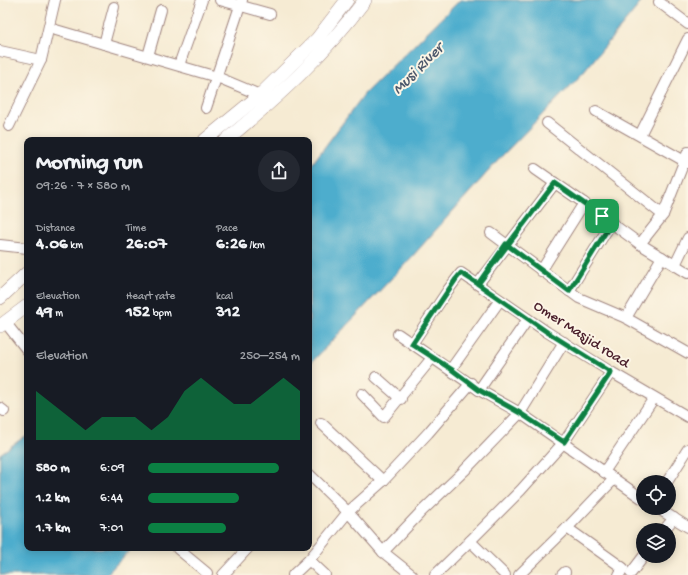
<!DOCTYPE html>
<meta charset="utf-8">
<style>
:root{--surface:#171b24;--page:#242831;--text:#f1f3f6;--muted:#9ea1a6;--accent:#0b8043}
body{margin:0;font-family:"Gochi Hand",sans-serif;background:var(--page);color:var(--text);height:100vh;display:flex;flex-direction:column;font-size:15px;white-space:nowrap}
*{box-sizing:border-box;margin:0}
p{font-size:13px;color:var(--muted)}
.icon{flex:none;width:22px;height:22px;fill:none;stroke:currentColor;stroke-width:2;stroke-linecap:round;stroke-linejoin:round}
.map{position:relative;flex:1;overflow:hidden}
.sheet{position:absolute;left:24px;top:137px;width:288px;height:414px;display:flex;flex-direction:column;background:var(--surface);border-radius:8px;box-shadow:0 2px 10px #0003}
.sheet>*{flex:none}
.fabs{position:absolute;left:636px;top:475px;display:grid;gap:8px}
.fabs a{display:grid;place-items:center;width:40px;height:40px;border-radius:50%;background:var(--surface);box-shadow:0 2px 10px #0003;font-size:20px}
.pin{position:absolute;display:grid;place-items:center;width:34px;height:34px;color:#fff;margin:-17px;border-radius:8px;box-shadow:0 2px 6px #0006}
.round{display:grid;place-items:center;flex:none;width:42px;height:42px;border-radius:21px;background:var(--page)}
.headline{display:flex;align-items:center;justify-content:space-between;height:68px;padding:0 12px}
h1{font-size:22px;font-weight:800;line-height:30px}
.figures{display:grid;grid-template-columns:repeat(3,1fr);gap:6px;height:68px;padding:4px 12px}
.figures div{display:grid;align-content:center}
.figures b{font-size:17px;font-weight:800}
.figures small{font-size:11px;font-weight:400}
.figures p{font-size:11px}
.chart{height:112px;padding:8px 12px}
.chart p{display:flex;justify-content:space-between}
.chart svg{width:100%;height:72px;margin-top:4px;fill:var(--accent);opacity:.7}
ul{padding:0 12px;list-style:none;font-size:13px}
li{display:grid;grid-template-columns:64px 48px 1fr;align-items:center;height:30px}
li i{height:10px;border-radius:5px;background:var(--accent)}
.map>svg:first-child{display:block}
.water{fill:#4eadcd;stroke:#4c667c}
.lines{fill:none;stroke-linecap:round;stroke-linejoin:round}
.minor-casing{stroke:#a0857f;stroke-width:12}
.tertiary-casing{stroke:#a0857f;stroke-width:14}
.minor{stroke:#fff;stroke-width:10}
.tertiary{stroke:#fff;stroke-width:13}
.route-casing{stroke:#fff;stroke-width:8}
.route{stroke:#0b8043;stroke-width:5}
.labels{text-anchor:middle;dominant-baseline:central;stroke-width:4;stroke-linejoin:round;paint-order:stroke}
.street-label{font-size:15px;fill:#4a1f2b;stroke:#fcf5e5}
.water-label{font-size:16px;font-style:italic;fill:#4c586c;stroke:#fcf5e5}
</style>
<div class="map">
<svg width="688" height="575" viewBox="0 0 688 575">
<rect width="100%" height="100%" fill="#fcf5e5"/>
<filter id="ink" filterUnits="userSpaceOnUse"><feTurbulence type="fractalNoise" baseFrequency=".025" numOctaves="2"/><feDisplacementMap in="SourceGraphic" scale="8" xChannelSelector="R" yChannelSelector="G"/><feConvolveMatrix kernelMatrix="1 2 1 2 8 2 1 2 1" color-interpolation-filters="sRGB"/></filter>
<filter id="wash" filterUnits="userSpaceOnUse"><feTurbulence type="fractalNoise" baseFrequency=".012" numOctaves="4" result="noise"/><feDisplacementMap in="SourceGraphic" scale="16" xChannelSelector="R" yChannelSelector="G"/><feGaussianBlur stdDeviation="0.9" result="paint"/><feColorMatrix in="noise" values="0 0 0 0 0 0 0 0 0 0 0 0 0 0 0 0 0 1.4 0 .05"/><feComposite in="paint" operator="in"/></filter>
<g filter="url(#wash)">
<rect width="100%" height="100%" fill="#f6ebd3"/>
<g class="water">
<polygon points="460,0 643,0 583,73 502,156 410,259 309,365 309,168 365,93"/>
<polygon points="27,435 27,548 132,548 106,575 0,575 0,454"/>
</g>
</g>
<g filter="url(#ink)">
<g class="lines">
<defs>
<g id="minor">
<polyline points="220,0 270,14"/>
<polyline points="659,2 688,24"/>
<polyline points="49,28 217,77 260,95"/>
<polyline points="104,44 114,7"/>
<polyline points="0,51 41,60"/>
<polyline points="148,56 161,10"/>
<polyline points="179,65 202,0"/>
<polyline points="206,108 242,0"/>
<polyline points="596,111 688,163"/>
<polyline points="547,123 663,215"/>
<polyline points="9,126 41,60 55,0"/>
<polyline points="640,135 688,39"/>
<polyline points="535,169 555,183"/>
<polyline points="491,233 579,298 626,318 688,353"/>
<polyline points="640,244 663,215 688,152"/>
<polyline points="0,245 27,248"/>
<polyline points="675,265 688,238"/>
<polyline points="541,271 584,203 640,244 688,273"/>
<polyline points="478,284 555,183 584,203"/>
<polyline points="569,291 612,222"/>
<polyline points="626,318 662,257"/>
<polyline points="5,322 27,350"/>
<polyline points="398,334 479,390 520,413 643,499"/>
<polyline points="412,344 448,290 461,273 547,332 611,372 688,417"/>
<polyline points="451,369 500,300"/>
<polyline points="376,377 401,399"/>
<polyline points="479,390 528,319"/>
<polyline points="362,394 384,417 432,358"/>
<polyline points="0,408 4,411"/>
<polyline points="321,423 383,481"/>
<polyline points="604,472 654,398"/>
<polyline points="309,474 348,512 383,552 412,575"/>
<polyline points="667,482 688,449"/>
<polyline points="657,508 688,527"/>
<polyline points="567,528 614,479"/>
<polyline points="664,530 674,518"/>
<polyline points="470,541 521,490 564,442 611,372"/>
<polyline points="178,549 207,573"/>
<polyline points="383,552 420,513 464,471 520,413 564,342"/>
<polyline points="309,560 325,575"/>
<polyline points="631,573 644,556"/>
<polyline points="223,575 248,548"/>
<polyline points="293,575 309,560 348,512 383,481 428,433 471,383"/>
<polyline points="435,575 470,541 505,575"/>
<polyline points="519,575 567,528 623,568 619,575"/>
<polyline points="562,575 565,572"/>
</g>
<g id="tertiary">
<polyline points="205,140 260,95 317,39 347,0"/>
<path d="M226 140C279 96 323 56 365 0"/>
<polyline points="0,298 27,273"/>
<polyline points="0,326 27,306"/>
</g>
</defs>
<use href="#minor" class="minor-casing"/>
<use href="#tertiary" class="tertiary-casing"/>
<use href="#minor" class="minor"/>
<use href="#tertiary" class="tertiary"/>
</g>
</g>
<g class="lines" filter="url(#ink)">
<defs>
<polyline id="route" points="602,216 555,183 478,284 461,273 456,279 412,344 451,369 479,390 520,413 564,442 611,372 547,332 478,284 506,244 569,291 612,222 602,216"/>
</defs>
<use href="#route" class="route-casing"/>
<use href="#route" class="route"/>
</g>
<g class="labels">
<g class="street-label">
<text transform="translate(581 335) rotate(33)">Omer Masjid road</text>
</g>
<g class="water-label">
<text transform="translate(419 70) rotate(-45)">Musi River</text>
</g>
</g>
</svg>
<div class="fabs">
<a><svg class="icon" aria-label="locate" viewBox="0 0 24 24"><circle cx="12" cy="12" r="6"/><path d="M12 2v4M12 18v4M2 12h4M18 12h4"/></svg></a>
<a><svg class="icon" aria-label="layers" viewBox="0 0 24 24"><path d="M12 4l9 5-9 5-9-5zM3 14l9 5 9-5"/></svg></a>
</div>
<div class="pin" style="left:602px;top:216px;background:#1e9e55"><svg class="icon" aria-label="arrive" viewBox="0 0 24 24"><path d="M6 21V4h12l-3 4 3 4H6"/></svg></div>
<section class="sheet">
<div class="headline"><div><h1>Morning run</h1><p>09:26 · 7 × 580 m</p></div><a class="round"><svg class="icon" aria-label="share" viewBox="0 0 24 24"><path d="M12 15V3M7 8l5-5 5 5M5 13v7h14v-7"/></svg></a></div>
<div class="figures">
<div><p>Distance</p><b>4.06<small> km</small></b></div>
<div><p>Time</p><b>26:07</b></div>
<div><p>Pace</p><b>6:26<small> /km</small></b></div>
</div>
<div class="figures">
<div><p>Elevation</p><b>49<small> m</small></b></div>
<div><p>Heart rate</p><b>152<small> bpm</small></b></div>
<div><p>kcal</p><b>312</b></div>
</div>
<div class="chart"><p><span>Elevation</span>250–254 m</p>
<svg viewBox="0 0 160 44" preserveAspectRatio="none"><path d="M0 44V14L10 22L20 30L30 38L40 30L50 30L60 30L70 38L80 30L90 14L100 6L110 14L120 22L130 22L140 14L150 6L160 14V44z"/></svg>
</div>
<ul>
<li><b>580 m</b>6:09<i style="width:86%"></i></li>
<li><b>1.2 km</b>6:44<i style="width:60%"></i></li>
<li><b>1.7 km</b>7:01<i style="width:51%"></i></li>
</ul>
</section>
</div>
